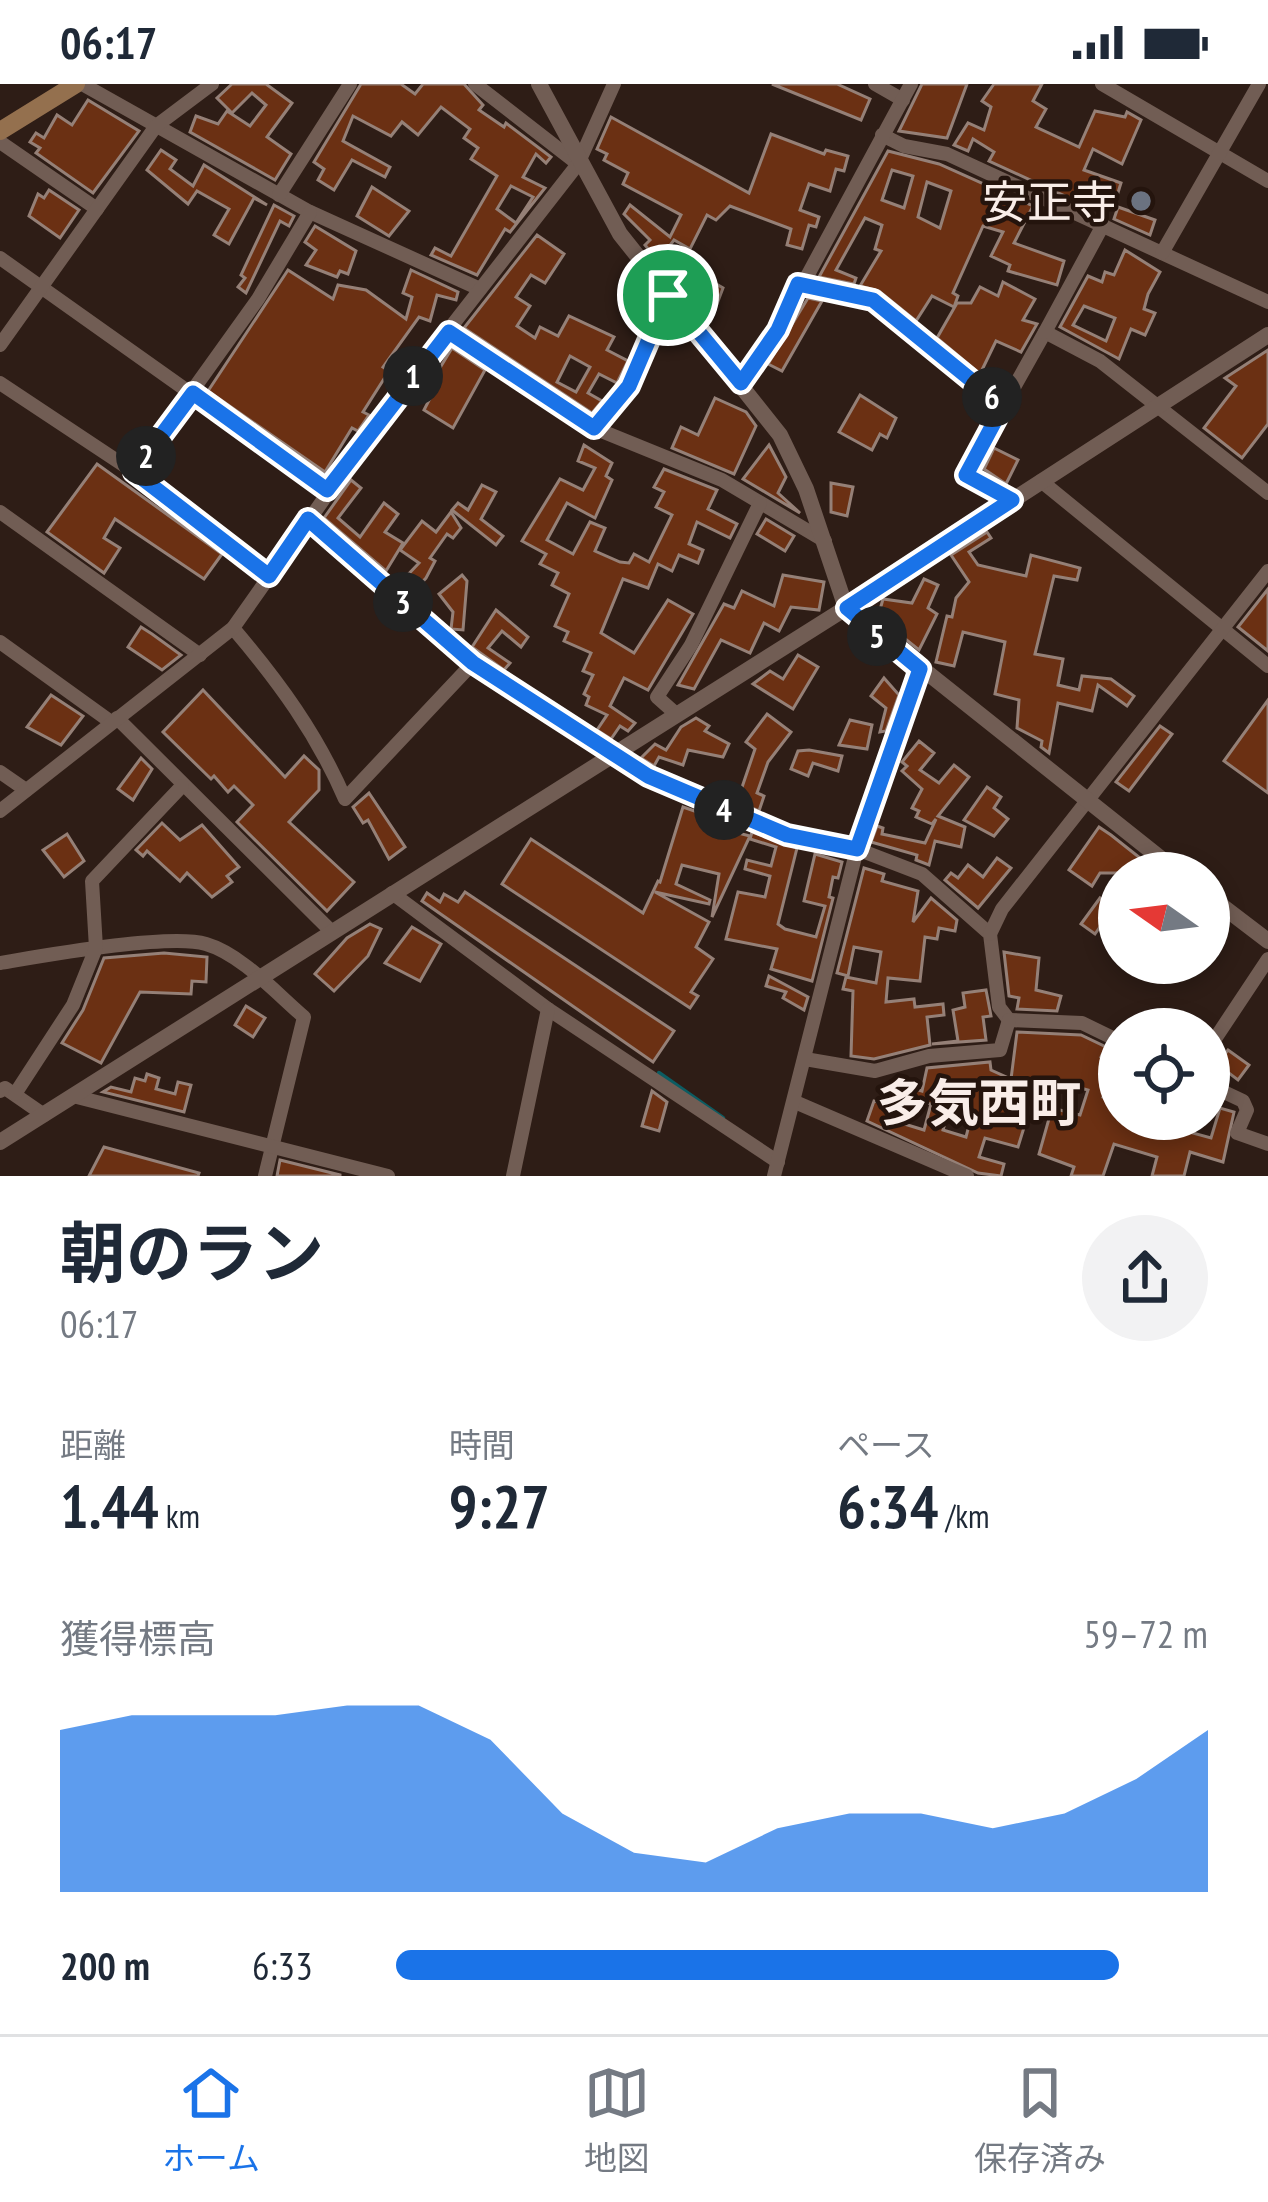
<!DOCTYPE html>
<html lang="ja">
<meta charset="utf-8">
<style>
:root{--surface:#fff;--page:#f2f2f3;--text:#1f2937;--muted:#747a83;--line:#e0e1e3;--accent:#1a73e8}
body{margin:0;font-family:"PT Sans Narrow","Noto Sans JP",sans-serif;background:var(--page);color:var(--text);height:100vh;display:flex;flex-direction:column;font-size:45px;white-space:nowrap}
*{box-sizing:border-box;margin:0}
p{font-size:39px;color:var(--muted)}
.icon{flex:none;width:66px;height:66px;fill:none;stroke:currentColor;stroke-width:2;stroke-linecap:round;stroke-linejoin:round}
.map{position:relative;height:1092px;overflow:hidden}
.sheet{display:flex;flex-direction:column;background:var(--surface);flex:1}
.sheet>*{flex:none}
.needle{width:78px;rotate:284deg}
.buttons{position:absolute;left:1098px;top:768px;display:grid;gap:24px}
.buttons a{display:grid;place-items:center;width:132px;height:132px;border-radius:50%;background:var(--surface);box-shadow:0 6px 18px #0003;font-size:60px}
.pin{position:absolute;display:grid;place-items:center;width:102px;height:102px;color:#fff;margin:-51px;border:6px solid #fff;border-radius:50%;box-shadow:0 3px 12px #0007}
.km{position:absolute;width:60px;height:60px;margin:-30px;border-radius:50%;background:#222;color:#fff;font-size:33px;line-height:60px;text-align:center}
.round{display:grid;place-items:center;flex:none;width:126px;height:126px;border-radius:63px;background:var(--page)}
.overview{display:flex;align-items:center;justify-content:space-between;height:204px;padding:0 60px}
h1{font-size:66px;font-weight:700;line-height:90px}
.stats{display:grid;grid-template-columns:repeat(3,1fr);gap:18px;height:204px;padding:12px 60px}
.stats div{display:grid;align-content:center}
.stats b{font-size:60px;font-weight:700}
.stats small{font-size:33px;font-weight:400}
.stats p{font-size:33px}
.chart{height:336px;padding:24px 60px}
.chart p{display:flex;justify-content:space-between}
.chart svg{width:100%;height:216px;margin-top:12px;fill:var(--accent);opacity:.7}
ul{padding:0 60px;list-style:none;font-size:39px}
li{display:grid;grid-template-columns:192px 144px 1fr;align-items:center;height:90px}
li i{height:30px;border-radius:15px;background:var(--accent)}
.status{display:flex;justify-content:space-between;align-items:center;height:84px;padding:0 60px;background:var(--surface);direction:ltr}
.status svg{height:33px;fill:currentColor}
.menu{display:flex;justify-content:space-around;align-items:center;height:168px;border-top:3px solid var(--line);background:var(--surface);font-size:33px;color:var(--muted)}
.menu a{display:grid;justify-items:center;gap:6px}
.menu .current{color:var(--accent)}
.map>svg:first-child{display:block}
.lines{fill:none;stroke-linecap:round;stroke-linejoin:round}
.stream{stroke:#0c5c62;stroke-width:4.5}
.building{fill:#6b3013;stroke:#958077;stroke-width:3;fill-rule:evenodd}
.minor{stroke:#715d54;stroke-width:14}
.tertiary{stroke:#715d54;stroke-width:16}
.secondary{stroke:#94704e;stroke-width:18}
.route-casing{stroke:#fff;stroke-width:24}
.route{stroke:#1a73e8;stroke-width:15}
.worship-dot{fill:#6b7280;stroke:#24140d;stroke-width:4.5}
.labels{text-anchor:middle;dominant-baseline:central;stroke-width:9;stroke-linejoin:round;paint-order:stroke}
.poi-label{font-size:45px;fill:#f9ede8;stroke:#24140d;text-anchor:end}
.quarter-label{font-size:51px;font-weight:bold;fill:#f9ede8;stroke:#24140d}
</style>
<div class="status"><b>06:17</b><svg viewBox="0 0 49 12"><path d="M0 12V9h3v3zM5 12V6h3v6zM10 12V3h3v9zM15 12V0h3v12zM26 1h20v11H26zM47 4h2v5h-2z"/></svg></div>
<div class="map">
<svg width="1268" height="1092" viewBox="0 0 1268 1092">
<rect width="100%" height="100%" fill="#2e1d16"/>
<g class="lines">
<polyline class="stream" points="659,989 723,1034"/>
</g>
<g class="building">
<polygon points="232,0 266,0 292,19 267,53 291,70 275,96 190,48 196,32 218,40 227,27 250,42 266,21 252,9 232,29 217,14"/>
<path d="M361 0H401L415 10 423 0H464L483 21 479 26 504 43 506 39 551 73 546 79 536 70 523 93 545 104 510 148 505 145 477 191 431 171 435 164 451 172 497 92 471 75 478 64 464 54 470 45 441 23 418 51 402 38 391 52 353 32 343 57 390 83 385 93 352 76 334 106 318 96 324 85 314 78ZM511 102 533 113 516 139 497 125Z"/>
<polygon points="772,0 837,0 870,15 861,36"/>
<polygon points="922,0 967,0 947,54 899,47"/>
<polygon points="994,0 1042,0 1033,17 1046,25 1036,43 1079,63 1095,27 1125,33 1127,28 1141,36 1122,80 1093,65 1084,86 1121,99 1116,115 1084,104 1076,117 989,77 994,68 973,55 968,67 954,61 968,39 984,46 991,23 982,17"/>
<polygon points="88,16 139,47 93,109 36,69 40,64 30,58 36,49 44,54 57,31 72,41"/>
<polygon points="611,33 749,109 771,50 824,70 826,66 848,72 844,87 836,85 830,107 809,100 800,126 819,133 816,143 809,141 802,165 787,161 791,145 730,122 716,136 707,131 690,165 674,156 658,177 645,161 650,156 624,130 630,121 670,153 681,131 623,100 628,89 604,76 607,70 597,65"/>
<polygon points="161,66 176,76 170,85 193,102 204,81 267,121 254,114 229,160 214,151 229,125 197,107 188,120 147,86"/>
<path d="M888 67 939 80 1033 122 1014 159 1064 177 1057 201 1008 187 1010 181 991 172 1003 148 983 142 953 209 958 212 954 223 932 212 916 237 879 207 860 202 881 167 875 165 882 141 865 134 836 186 856 194 854 200 819 193ZM892 86 913 92 904 124 882 116ZM927 98 951 107 940 144 918 133Z"/>
<polygon points="372,103 409,127 389,152 357,132"/>
<polygon points="49,106 79,126 60,154 29,132 38,110 44,114"/>
<polygon points="274,121 294,132 289,142 280,137 246,209 238,203 245,194 241,191"/>
<polygon points="1118,123 1155,136 1150,151 1114,135"/>
<polygon points="315,142 356,167 348,190 340,187 337,193 306,181 316,166 305,158"/>
<path d="M537 151 564 170 545 199 531 191 516 213 530 222 517 242 535 254 540 243 558 252 569 232 614 253 607 266 628 277 617 299 599 290 588 309 602 317 592 329 464 244ZM570 272 590 283 576 308 557 298Z"/>
<path d="M1125 166 1160 188 1148 210 1144 225 1155 229 1145 251 1131 245 1119 275 1060 243 1088 192 1102 198 1105 188 1114 191ZM1084 222 1115 234 1106 257 1073 241Z"/>
<polygon points="288,186 333,215 338,201 366,206 406,235 412,213 403,209 411,186 458,208 456,216 437,211 430,237 419,233 383,283 389,287 363,328 369,331 358,347 352,344 325,388 208,307"/>
<polygon points="706,194 723,204 711,236 680,205 687,196 699,205"/>
<polygon points="1003,198 1035,215 1023,236 1037,240 1021,268 996,257 980,290 937,254 957,219 971,219 980,203 998,212"/>
<polygon points="808,214 822,217 782,287 768,280"/>
<polygon points="452,264 485,286 453,344 424,326 437,301 432,297"/>
<polygon points="1268,266 1268,340 1242,374 1204,344 1236,302 1225,294"/>
<polygon points="860,311 896,334 887,354 880,350 872,366 839,348"/>
<polygon points="715,314 746,328 756,342 734,390 672,364 681,343 698,351"/>
<polygon points="584,361 612,379 606,392 612,396 595,434 567,419 547,456 573,470 590,438 605,444 595,467 620,478 629,479 634,470 649,478 672,431 656,423 664,408 654,403 664,385 717,406 708,425 737,440 730,454 697,438 689,460 703,466 698,479 679,471 672,487 658,480 648,504 623,495 601,549 634,569 668,516 693,530 648,606 624,594 610,622 635,639 628,647 620,642 611,655 597,646 607,631 586,621 589,613 584,610 593,591 583,587 591,569 564,557 568,548 555,542 569,510 552,501 558,489 540,480 546,470 522,457 560,395 583,406 595,384 578,377"/>
<polygon points="769,361 786,393 778,409 800,429 743,395"/>
<polygon points="994,364 1018,376 1006,400 984,385"/>
<polygon points="97,380 222,470 204,495 115,435 104,454 120,464 104,489 47,448"/>
<polygon points="351,396 361,404 338,434 360,453 384,419 398,430 385,448 403,459 386,487 324,434"/>
<polygon points="831,399 853,403 847,432 831,428"/>
<polygon points="482,401 496,408 481,435 503,452 496,461 452,426 458,419 468,426"/>
<polygon points="451,428 461,444 453,454 447,450 430,474 435,477 426,494 411,510 400,499 419,479 400,466 422,437 436,448"/>
<polygon points="766,435 794,452 785,467 757,450"/>
<polygon points="987,448 991,454 969,468 978,481 1026,492 1031,471 1080,484 1077,496 1054,492 1035,570 1063,575 1058,601 1079,606 1082,592 1111,595 1134,612 1127,622 1098,601 1092,627 1058,619 1049,669 1041,663 1042,657 1017,644 1019,616 995,610 1005,558 963,548 954,582 936,578 947,532 952,533 956,514 969,498 951,471"/>
<polygon points="462,491 467,497 463,546 451,545 453,528 439,510"/>
<polygon points="783,491 824,498 819,526 791,523 779,547 764,539 750,569 721,556 694,605 678,601 724,520 734,524 742,507 774,522"/>
<polygon points="924,495 938,501 928,524 937,530 919,566 878,533 883,515 912,519"/>
<polygon points="1268,505 1268,567 1238,543"/>
<polygon points="496,526 528,553 521,563 502,547 488,564 510,579 504,586 472,563"/>
<polygon points="141,543 152,550 181,571 162,586 128,563"/>
<polygon points="798,571 818,583 793,625 753,600 770,587 783,595"/>
<polygon points="884,594 899,611 886,647 880,648 886,624 871,612"/>
<polygon points="203,606 285,693 304,672 319,686 319,706 289,738 354,798 327,827 237,738 253,721 234,702 228,708 214,692 211,695 163,648"/>
<polygon points="51,611 83,632 61,661 27,643"/>
<polygon points="1268,616 1268,709 1224,677"/>
<polygon points="767,630 791,648 768,678 757,709 764,712 759,727 737,718 755,665 746,658"/>
<polygon points="696,634 709,642 705,647 729,660 723,673 688,666 683,681 659,673 654,682 641,674 655,660 666,666 681,643"/>
<polygon points="850,636 872,641 867,665 839,661"/>
<polygon points="1160,642 1172,650 1129,707 1116,698"/>
<polygon points="919,657 934,669 920,686 939,699 954,681 969,693 938,732 965,743 961,763 935,757 929,781 916,776 917,771 871,758 877,742 883,744 882,750 925,759 936,735 932,740 916,733 919,727 912,724 922,705 902,687 907,682 902,678"/>
<polygon points="809,666 842,672 838,687 813,679 808,692 791,685 798,667"/>
<polygon points="141,674 152,685 133,716 118,705"/>
<polygon points="987,703 1001,713 994,724 1008,735 994,752 964,736"/>
<polygon points="369,709 405,763 389,775 368,736 363,739 353,723"/>
<polygon points="683,723 732,740 730,747 750,752 712,833 719,790 682,781 676,800 710,816 709,820 655,808 709,838 696,863 713,875 691,908 698,912 690,924 502,800 531,755 643,829 658,797 660,798"/>
<polygon points="162,739 180,756 202,741 239,783 227,792 232,798 212,813 187,789 180,797 147,767 143,772 136,766"/>
<polygon points="1099,743 1111,751 1159,789 1100,789 1092,802 1069,786"/>
<polygon points="752,748 797,764 778,840 785,845 816,853 825,822 804,817 815,770 842,778 838,794 833,793 829,813 833,814 812,897 771,885 777,865 726,855 738,808 765,813 770,792 745,785 747,776 771,782 776,763 750,755"/>
<polygon points="67,750 84,777 64,793 43,766"/>
<polygon points="997,774 1011,784 978,824 945,796 951,789 958,794 968,781 983,793"/>
<polygon points="864,784 884,790 882,797 918,807 913,838 931,814 957,836 955,847 939,844 937,855 925,853 920,897 888,894 886,918 914,915 915,923 943,920 944,931 927,933 930,961 874,975 851,972 853,907 843,905 846,893 876,899 881,868 854,863 848,892 837,889"/>
<polygon points="465,808 674,947 653,978 422,817 427,809 440,818 444,810 458,818"/>
<polygon points="1100,814 1113,824 1095,850 1081,840"/>
<polygon points="370,840 381,845 368,872 334,907 315,890 347,854"/>
<polygon points="412,843 441,860 420,897 385,879"/>
<polygon points="1004,868 1039,874 1036,906 1061,912 1057,927 1017,925 1019,914 1009,912"/>
<polygon points="164,869 207,873 206,898 192,897 191,910 140,908 101,979 62,959 83,926 104,874"/>
<polygon points="769,892 808,913 804,926 783,914 786,908 766,902"/>
<polygon points="986,906 991,932 983,933 986,956 932,960 958,957 953,926 965,923 963,909"/>
<polygon points="246,922 265,934 253,953 235,941"/>
<path d="M1017 948 1081 951 1106 963 1101 973 1118 980 1103 1013 1119 1018V1035H1193L1189 1048 1211 1054 1220 1024 1234 1028 1223 1078 1190 1068 1184 1092H1152L1157 1073 1114 1060 1103 1092H1071L1074 1083 1039 1070 1052 1024 1080 1031 1088 1006 1059 998 1048 1029 1030 1024 1018 1063 985 1054 979 1073 1004 1080 1001 1092 978 1089 867 1037 874 1017 882 1019 886 1001 909 1007 901 1039 924 1046 931 1020 909 1014 912 1004 922 1007 927 984 990 978 991 986 1011 995ZM949 1025 972 1030 966 1053 943 1046Z"/>
<polygon points="1228,966 1249,981 1238,996 1217,980"/>
<polygon points="147,990 159,994 156,1005 175,1010 178,998 191,1001 184,1028 103,1008 111,1003 131,1008 135,994 145,997"/>
<polygon points="652,1007 667,1018 659,1047 642,1042"/>
<polygon points="104,1063 199,1089 198,1092 89,1092"/>
<polygon points="280,1076 340,1091 340,1092 277,1092"/>
</g>
<g class="lines">
<g class="minor">
<polyline points="82,0 310,128 480,205"/>
<polyline points="475,0 578,80"/>
<polyline points="875,0 903,16"/>
<polyline points="1102,0 1268,97"/>
<polyline points="882,51 904,62 947,70 1268,218"/>
<polyline points="0,58 97,125"/>
<polyline points="279,111 350,0"/>
<polyline points="1162,169 1259,0"/>
<polyline points="0,174 327,406"/>
<polyline points="798,200 873,216 1003,323 1045,248 1100,277 1268,409"/>
<polyline points="449,248 594,344 722,396 825,457"/>
<polyline points="1045,248 1103,141"/>
<polyline points="0,261 156,42 212,0"/>
<polyline points="0,299 134,388 269,492"/>
<polyline points="741,299 778,246 911,0"/>
<polyline points="1003,323 966,391 1013,416"/>
<polyline points="594,344 629,302 668,211"/>
<polyline points="134,388 258,215 310,128"/>
<polyline points="1041,397 1268,582"/>
<polyline points="0,428 200,571"/>
<polyline points="308,435 473,579 648,692 787,751 857,765 922,790 990,850 999,923 1009,936"/>
<path d="M233 544C279 598 317 650 345 715L473 579"/>
<polyline points="0,558 111,638"/>
<polyline points="675,629 657,613 691,561 760,419"/>
<polyline points="117,634 330,846"/>
<polyline points="0,688 26,706"/>
<polyline points="0,727 233,544 390,321 578,80 614,0"/>
<polyline points="392,809 548,925 778,1078"/>
<polyline points="990,850 1002,825 1268,487"/>
<path d="M0 879C42 872 169 849 206 860 241 870 277 910 304 933L265 1092"/>
<polyline points="1009,936 1082,939 1119,957"/>
<polyline points="1209,964 1268,875"/>
<polyline points="805,975 875,987 929,972 1000,966 1009,936"/>
<polyline points="1209,1001 1243,1017 1247,1026 1237,1049 1268,1060"/>
<polyline points="0,1007 5,1004 44,1031"/>
<polyline points="15,1010 73,921 96,864 92,797 182,702"/>
<polyline points="73,1012 388,1092"/>
<polyline points="795,1018 967,1092"/>
<polyline points="513,1092 548,925"/>
<polyline points="774,1092 857,765 920,585"/>
</g>
<g class="tertiary">
<polyline points="539,0 620,150 780,351 806,405 846,524 1179,789"/>
<polyline points="1209,812 1268,857"/>
<polyline points="0,1058 846,524 1268,251"/>
</g>
<polyline class="secondary" points="0,47 76,0"/>
</g>
<g class="lines">
<defs>
<polygon id="route" points="798,200 873,216 1003,322 966,391 1012,416 847,524 920,585 857,765 787,751 648,692 473,579 308,435 269,492 134,388 193,309 327,406 449,248 594,344 629,302 668,211 741,299 778,246"/>
</defs>
<use href="#route" class="route-casing"/>
<use href="#route" class="route"/>
</g>
<circle class="worship-dot" cx="1141" cy="117" r="12"/>
<g class="labels">
<g class="poi-label">
<text x="1117" y="117">安正寺</text>
</g>
<g class="quarter-label">
<text x="979" y="1018">多気西町</text>
</g>
</g>
</svg>
<div class="buttons">
<a><svg class="needle" viewBox="-14 -14 28 28"><path d="M0-13l5 13h-10z" fill="#e53935"/><path d="M0 13l5-13h-10z" fill="#747a83"/></svg></a>
<a><svg class="icon" aria-label="locate" viewBox="0 0 24 24"><circle cx="12" cy="12" r="6"/><path d="M12 2v4M12 18v4M2 12h4M18 12h4"/></svg></a>
</div>
<div class="pin" style="left:668px;top:211px;background:#1e9e55"><svg class="icon" aria-label="arrive" viewBox="0 0 24 24"><path d="M6 21V4h12l-3 4 3 4H6"/></svg></div>
<b class="km" style="left:413px;top:292px">1</b>
<b class="km" style="left:146px;top:372px">2</b>
<b class="km" style="left:403px;top:518px">3</b>
<b class="km" style="left:724px;top:726px">4</b>
<b class="km" style="left:877px;top:552px">5</b>
<b class="km" style="left:992px;top:313px">6</b>
</div>
<section class="sheet">
<div class="overview"><div><h1>朝のラン</h1><p>06:17</p></div><a class="round"><svg class="icon" aria-label="share" viewBox="0 0 24 24"><path d="M12 15V3M7 8l5-5 5 5M5 13v7h14v-7"/></svg></a></div>
<div class="stats">
<div><p>距離</p><b>1.44<small> km</small></b></div>
<div><p>時間</p><b>9:27</b></div>
<div><p>ペース</p><b>6:34<small> /km</small></b></div>
</div>
<div class="chart"><p><span>獲得標高</span>59–72 m</p>
<svg viewBox="0 0 160 44" preserveAspectRatio="none"><path d="M0 44V11L10 8L20 8L30 8L40 6L50 6L60 13L70 28L80 36L90 38L100 31L110 28L120 28L130 31L140 28L150 21L160 11V44z"/></svg>
</div>
<ul>
<li><b>200 m</b>6:33<i style="width:89%"></i></li>
</ul>
</section>
<nav class="menu">
<a class="current"><svg class="icon" aria-label="home" viewBox="0 0 24 24"><path d="M3 11l9-7 9 7M6 9v11h12V9"/></svg>ホーム</a>
<a><svg class="icon" aria-label="map" viewBox="0 0 24 24"><path d="M3 6l6-2 6 2 6-2v14l-6 2-6-2-6 2zM9 4v14M15 6v14"/></svg>地図</a>
<a><svg class="icon" aria-label="saved" viewBox="0 0 24 24"><path d="M7 4h10v16l-5-4-5 4z"/></svg>保存済み</a>
</nav>
